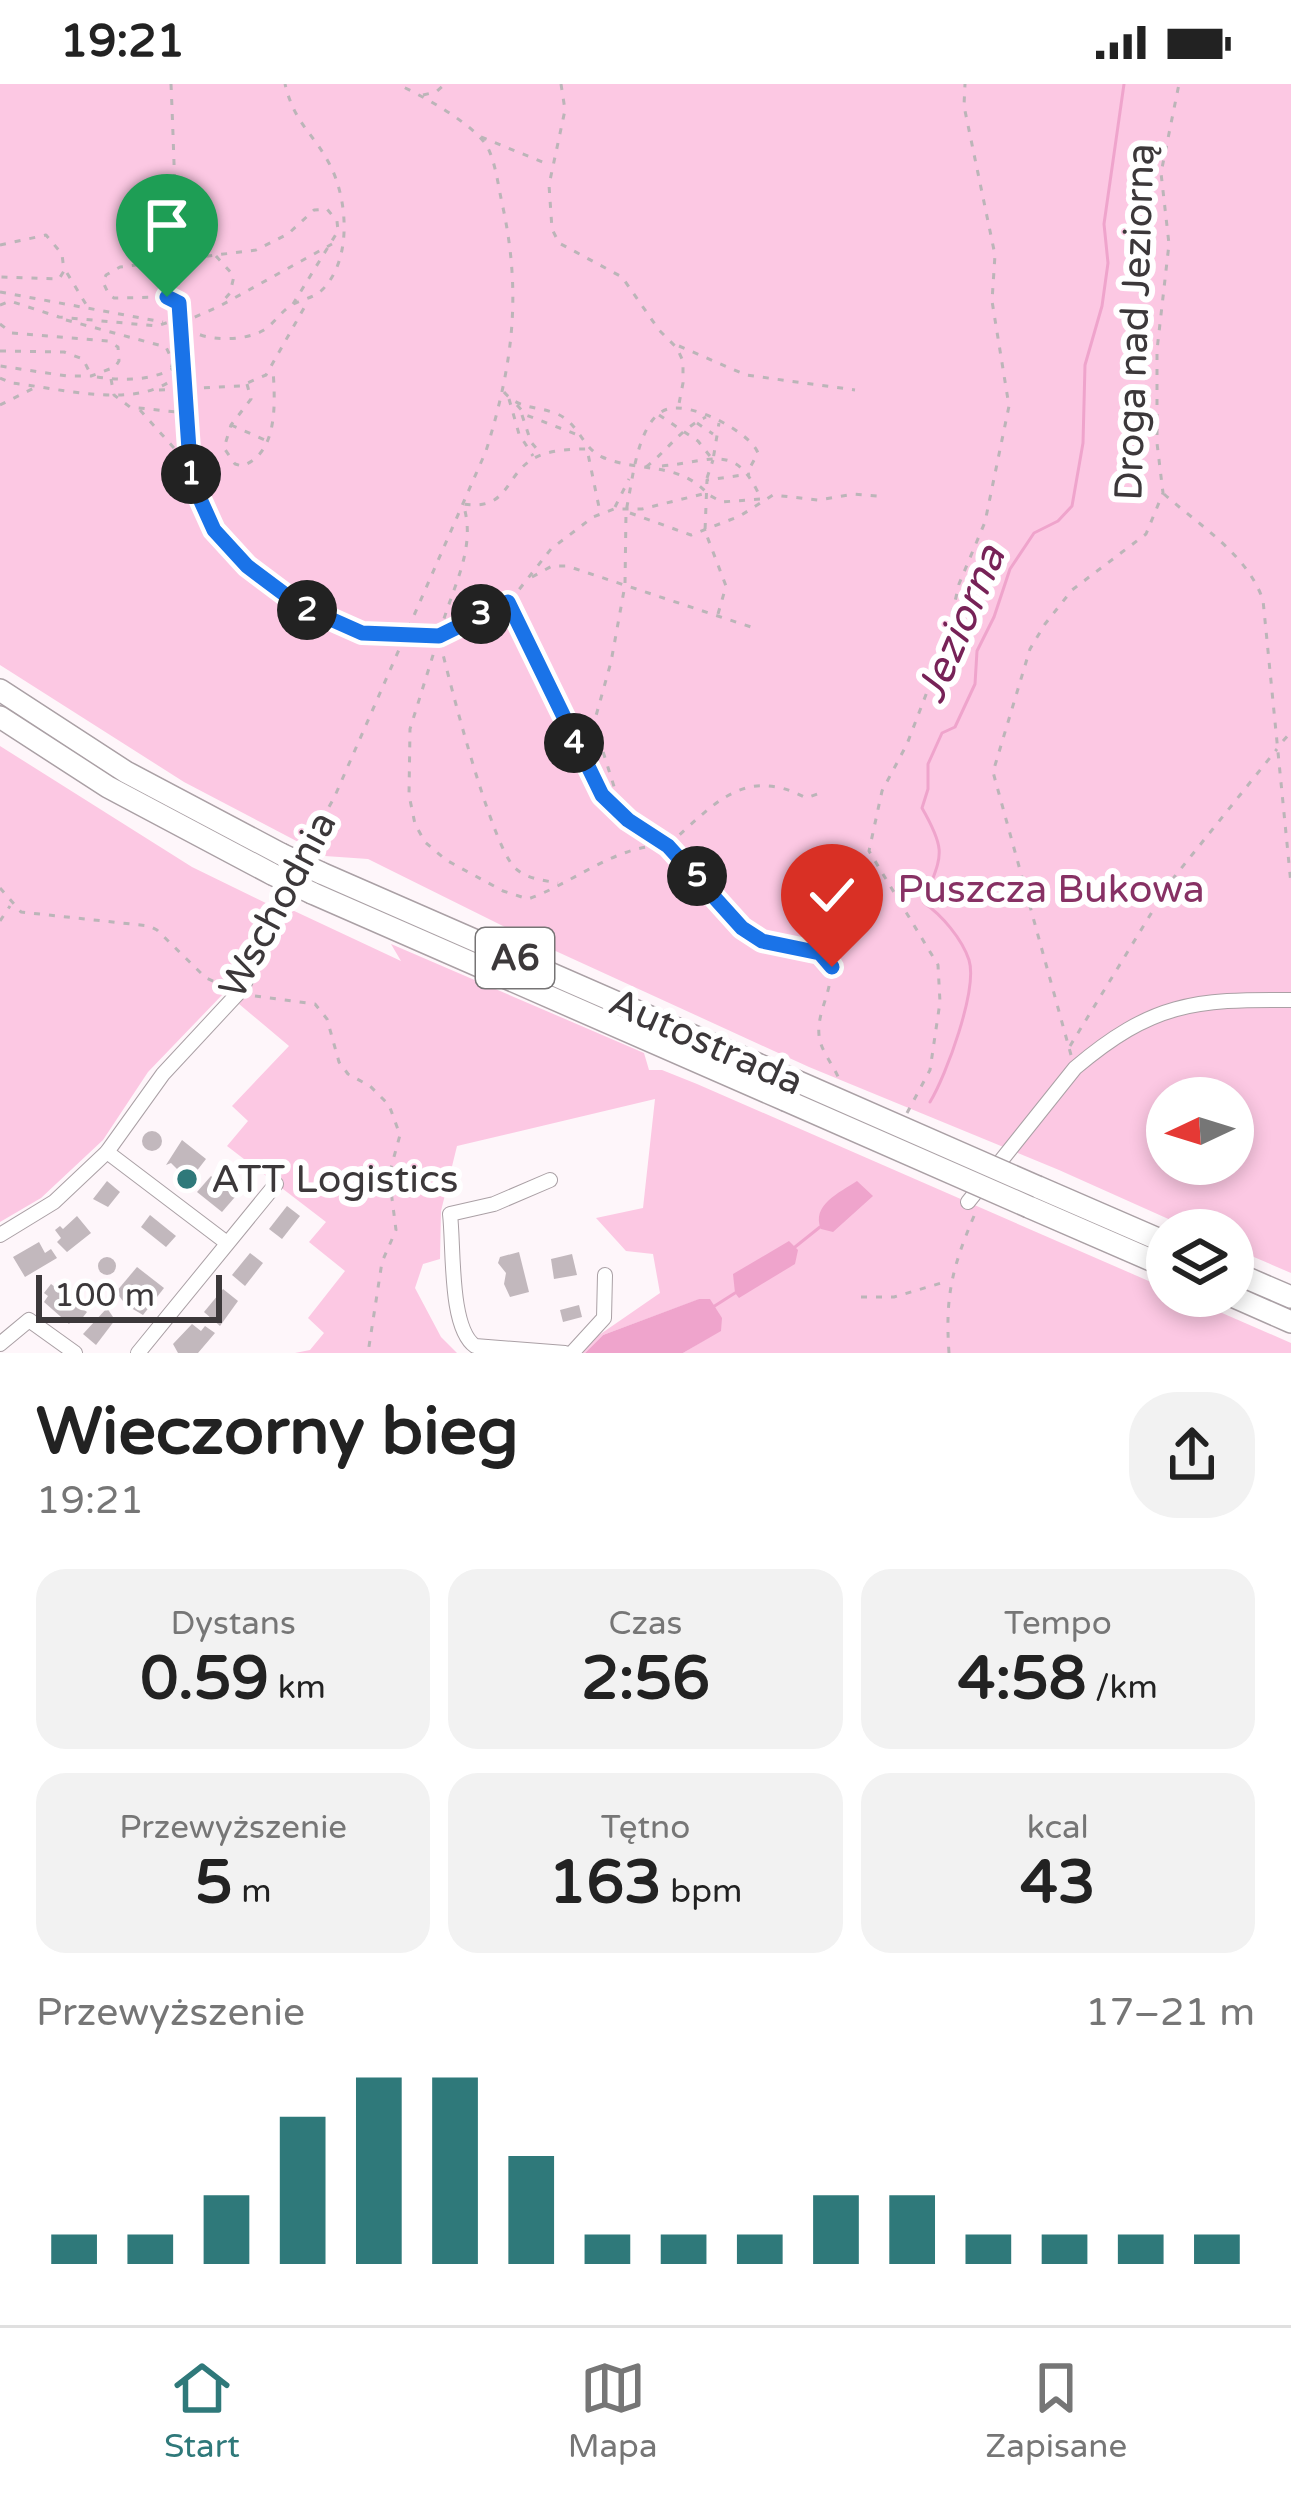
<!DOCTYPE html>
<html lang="pl">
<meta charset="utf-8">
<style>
:root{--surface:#fff;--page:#f2f2f2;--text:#222;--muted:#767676;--line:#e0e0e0;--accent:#2f797a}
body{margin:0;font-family:"Varela Round",sans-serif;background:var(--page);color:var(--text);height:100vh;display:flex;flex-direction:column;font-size:45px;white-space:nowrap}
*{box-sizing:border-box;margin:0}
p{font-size:39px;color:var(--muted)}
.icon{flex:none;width:66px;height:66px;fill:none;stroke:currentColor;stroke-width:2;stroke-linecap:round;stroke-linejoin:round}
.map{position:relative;height:1269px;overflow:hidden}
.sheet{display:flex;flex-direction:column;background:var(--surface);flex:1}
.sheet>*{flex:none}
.needle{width:78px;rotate:266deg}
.fabs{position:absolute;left:1146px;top:993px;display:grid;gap:24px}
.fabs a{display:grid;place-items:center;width:108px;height:108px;border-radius:50%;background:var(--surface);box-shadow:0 6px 18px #0003;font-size:60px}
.scale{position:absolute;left:36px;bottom:30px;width:186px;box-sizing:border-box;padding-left:12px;border:6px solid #3c383a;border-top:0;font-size:33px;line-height:42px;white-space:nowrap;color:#3c383a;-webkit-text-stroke:9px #fff;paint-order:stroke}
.pin{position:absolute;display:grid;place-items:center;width:102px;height:102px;color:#fff;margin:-123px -51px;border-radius:50% 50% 50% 0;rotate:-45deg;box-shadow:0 0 12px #0007}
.pin .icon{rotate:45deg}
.km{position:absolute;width:60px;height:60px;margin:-30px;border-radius:50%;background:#222;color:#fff;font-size:33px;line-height:60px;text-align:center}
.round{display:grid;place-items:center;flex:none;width:126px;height:126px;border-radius:48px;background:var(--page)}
.summary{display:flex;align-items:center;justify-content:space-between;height:204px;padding:0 36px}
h1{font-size:66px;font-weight:800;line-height:90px}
.stats{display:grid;grid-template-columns:repeat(3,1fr);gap:18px;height:204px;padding:12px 36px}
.stats div{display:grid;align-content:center;border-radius:30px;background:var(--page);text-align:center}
.stats b{font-size:60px;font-weight:800}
.stats small{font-size:33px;font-weight:400}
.stats p{font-size:33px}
.chart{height:336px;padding:24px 36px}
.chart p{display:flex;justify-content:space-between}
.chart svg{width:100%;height:216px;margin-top:12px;stroke:var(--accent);stroke-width:6}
.status{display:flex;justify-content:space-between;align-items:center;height:84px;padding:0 60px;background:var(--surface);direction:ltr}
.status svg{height:33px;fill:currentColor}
.dock{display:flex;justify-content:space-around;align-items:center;height:168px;border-top:3px solid var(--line);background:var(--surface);font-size:33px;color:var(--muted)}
.dock a{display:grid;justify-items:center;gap:6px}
.dock .active{color:var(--accent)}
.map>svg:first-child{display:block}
.green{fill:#fcc8e3;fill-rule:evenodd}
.water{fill:#efa4cc}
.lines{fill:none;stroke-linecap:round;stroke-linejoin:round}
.stream{stroke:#efa4cc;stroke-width:3}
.building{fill:#c2b8bd}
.minor-casing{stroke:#aaa0a5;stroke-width:16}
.highway-casing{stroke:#aaa0a5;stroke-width:24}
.path{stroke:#bbb5b8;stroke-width:3;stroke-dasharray:6 9;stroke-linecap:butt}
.minor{stroke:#fff;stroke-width:14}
.highway{stroke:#fff;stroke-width:21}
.highway-bridge-casing{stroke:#aaa0a5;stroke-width:24;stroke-linecap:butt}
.highway-bridge{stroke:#fff;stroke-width:21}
.route-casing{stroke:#fff;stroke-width:24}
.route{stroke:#1a73e8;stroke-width:15}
.poi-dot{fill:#2f797a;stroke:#fff;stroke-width:4.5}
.labels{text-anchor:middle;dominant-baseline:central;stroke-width:12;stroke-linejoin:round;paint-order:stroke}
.shield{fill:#fff;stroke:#767475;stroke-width:3}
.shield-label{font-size:36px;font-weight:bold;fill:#3c383a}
.street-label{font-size:39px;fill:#3c383a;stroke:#fff}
.park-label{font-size:39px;fill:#873164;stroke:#fff}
.poi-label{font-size:39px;fill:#3c383a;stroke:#fff;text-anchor:start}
.water-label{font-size:42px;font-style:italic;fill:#772257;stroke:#fff}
</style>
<div class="status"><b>19:21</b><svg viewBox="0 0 49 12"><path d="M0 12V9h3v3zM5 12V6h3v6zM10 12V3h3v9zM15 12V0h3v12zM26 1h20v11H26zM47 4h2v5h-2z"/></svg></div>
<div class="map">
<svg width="1291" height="1269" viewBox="0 0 1291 1269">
<rect width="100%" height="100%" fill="#fef6fa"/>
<g class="green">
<path d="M0 0H1291V1189L1233 1164V1146H1193L1059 1086 809 983 525 853 368 775 325 772 184 698 0 581ZM1167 1014H1233V1080H1167Z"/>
<polygon points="0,662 192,783 276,824 234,905 223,910 148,988 103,1056 41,1114 0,1138"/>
<polygon points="290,825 401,877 391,860 644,969 649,986 662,986 697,1000 1167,1205 1167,1212 1183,1212 1291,1259 1291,1269 683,1269 721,1246 710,1216 700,1215 603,1251 585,1269 573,1269 660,1209 653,1170 626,1167 596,1134 643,1124 655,1015 457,1062 441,1127 440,1175 423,1180 415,1204 441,1253 457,1269 295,1269 310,1266 324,1249 308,1234 345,1187 309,1158 326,1138 227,1062 248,1037 232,1022 289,962 239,920 254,899"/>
</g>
<g class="water">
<path d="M857 1097 873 1112 833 1148 821 1145C811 1121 839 1109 857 1097Z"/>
<polygon points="789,1157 798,1166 795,1180 739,1214 735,1209 733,1190"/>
<polygon points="699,1215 710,1215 722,1234 721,1247 683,1269 585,1269 603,1251"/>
</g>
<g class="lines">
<g class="stream">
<path d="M930 1018C946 992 978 905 969 876 962 855 942 831 924 819 940 772 949 771 922 724L928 705V680L942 649 955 643 975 600 977 567 994 533 1010 485 1034 449 1058 437 1072 422 1083 359 1085 281 1102 222 1108 179 1104 140 1124 0"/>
<polyline points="795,1163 820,1143"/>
<polyline points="713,1223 735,1209"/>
</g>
</g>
<g class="building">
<circle cx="152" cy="1057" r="10"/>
<polygon points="182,1056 206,1075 189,1097 171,1079 166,1081"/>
<polygon points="211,1092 235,1113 222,1128 197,1108"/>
<polygon points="107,1097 120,1108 108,1123 93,1115"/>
<polygon points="287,1122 300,1132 282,1155 269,1145"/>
<polygon points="150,1131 176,1152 166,1163 141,1143"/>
<polygon points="77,1132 91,1149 67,1168 57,1158 61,1154 55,1146 60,1142 63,1145"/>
<polygon points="39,1158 45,1169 51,1165 57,1174 25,1193 13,1173"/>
<polygon points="519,1168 529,1208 510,1213 504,1200 506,1189 498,1179 500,1173"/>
<polygon points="250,1169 263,1179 245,1202 232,1191"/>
<polygon points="572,1170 577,1191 554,1195 551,1175"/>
<circle cx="107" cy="1182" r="9"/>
<polygon points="137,1183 164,1204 143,1231 126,1221 116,1208"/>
<polygon points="51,1200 87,1228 80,1237 75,1233 69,1240 44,1218 48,1212 44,1209"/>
<polygon points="223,1205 238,1217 220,1242 204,1228"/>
<polygon points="579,1221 582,1233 563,1238 560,1226"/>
<polygon points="107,1224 115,1236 96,1261 83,1250"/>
<polygon points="192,1240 201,1247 205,1242 215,1249 198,1269 178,1269 173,1260"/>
</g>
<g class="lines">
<defs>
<g id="minor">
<polyline points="107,1068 227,1159"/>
<path d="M550 1096 494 1120 450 1130C454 1163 449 1244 475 1262L565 1269"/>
<path d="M968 1118 1075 984C1152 919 1194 915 1291 916"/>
<polyline points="0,1151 54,1118 107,1068 163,990 242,905 284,816"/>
<polyline points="0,1260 29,1236 75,1269"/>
<polyline points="138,1269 276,1100"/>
<polyline points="572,1269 604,1234 605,1191"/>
</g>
<g id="highway">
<polyline points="0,606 126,688 281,770"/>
<polyline points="0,633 108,703 272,790"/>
<polyline points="321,789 794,996"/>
<polyline points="312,809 785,1016"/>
<polyline points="1038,1103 1167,1159"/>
<polyline points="1029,1123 1167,1183"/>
<polyline points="1233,1188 1291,1213"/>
<polyline points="1232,1212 1291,1238"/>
</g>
</defs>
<use href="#minor" class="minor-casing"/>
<use href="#highway" class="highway-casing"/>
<g class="path">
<path d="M171 0C176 114 177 228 188 341 191 369 189 396 201 422 224 474 300 533 355 547 381 554 410 553 437 552"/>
<polyline points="561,0 565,26 549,101 552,145 559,159 622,193 659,246 677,264 683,277 683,299 678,325"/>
<polyline points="423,11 436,8 445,0"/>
<polyline points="481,53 550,81"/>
<polyline points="0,161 46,151 62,170 64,187 59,195 0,193"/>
<polyline points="216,172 234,192 230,209 223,217"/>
<polyline points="67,189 87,222"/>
<polyline points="0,208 163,238"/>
<polyline points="177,218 167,213 114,214 109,211 103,198 106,191 120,183 256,166 288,150 314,126 327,125 337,137 338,147 293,220"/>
<polyline points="0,221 10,217 59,233 157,242 169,238 177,226"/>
<polyline points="66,236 166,263 173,278 171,285"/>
<path d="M173 238C183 240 188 246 198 250 215 257 246 256 262 247 273 241 280 229 290 222 301 215 313 215 323 205 352 175 348 116 330 81 313 48 295 41 285 0"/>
<polyline points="181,239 218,223 332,160"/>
<polyline points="0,240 12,249 108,257 118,263 119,277 115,283 91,292 67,292 0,282"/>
<polyline points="679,262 746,291 855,306"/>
<polyline points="0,267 64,268 83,275 90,289"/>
<path d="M97 293C126 297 156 297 180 280"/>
<path d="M0 294 11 299C62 304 143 329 181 288"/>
<polyline points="111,295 114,311 130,323 185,329"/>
<path d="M247 300 251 315 231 341 224 364 235 380 242 382C279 369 275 317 273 285"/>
<polyline points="159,306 240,302 266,291 308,217"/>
<path d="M504 308C518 325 536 322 555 329 579 338 581 363 602 373 639 389 677 377 707 409L642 425H614L593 433 551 465 510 517 439 552 410 645 409 711 415 740 425 758 446 776 503 807 528 815C572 800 620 758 667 762 712 723 743 680 806 714L823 708"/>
<polyline points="509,315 519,350 533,372"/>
<polyline points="0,321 36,303"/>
<polyline points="517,321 526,331 578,351"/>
<polyline points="140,326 190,382"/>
<polyline points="522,331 531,358 541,370"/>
<polyline points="659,331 698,357 713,376 719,339"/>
<polyline points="697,339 713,350"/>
<polyline points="231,341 265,356"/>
<path d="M635 380C639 362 648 330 668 325 692 318 750 348 758 369L748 387"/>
<path d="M662 382C715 377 736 358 761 415L722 418 709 411"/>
<path d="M646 383C668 366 680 345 706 333"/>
<polyline points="707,394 713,376"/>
<path d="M1164 410C1200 442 1247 470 1263 516L1291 800"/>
<polyline points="615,423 629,395"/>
<polyline points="630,429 691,451 740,432 773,411 818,416 854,410 877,412"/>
<polyline points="532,493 552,482 567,482 751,543"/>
<path d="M509 521 602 711 628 736 667 762 742 845 762 857 820 869C845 892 816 921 819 951 820 966 833 980 839 995"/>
<polyline points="718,530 726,502 705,447 707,396 750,390"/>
<path d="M440 549C450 507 478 465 463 420 508 427 504 394 531 376 546 366 570 365 587 365L600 428"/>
<path d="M440 558C450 600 490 756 514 783 526 795 542 796 558 799"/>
<polyline points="1283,657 1291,648"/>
<polyline points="623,731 594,639 611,578 625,501 626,428 634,384"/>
<path d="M307 762 334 714 486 367C513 280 522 209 502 119 498 101 496 81 488 64 476 41 421 11 397 0"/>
<polyline points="0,804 21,828 149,842 157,846 206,894 224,902"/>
<polyline points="0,837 10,822"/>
<polyline points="255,912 315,920 327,935 339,978 348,990 370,1002 389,1021 400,1051 389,1091 396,1146 382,1178 368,1269"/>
<polyline points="1070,962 1171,797 1277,665"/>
<polyline points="1071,971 993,688 1030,565 1045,540 1072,506 1146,450 1163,409 1157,359 1157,266 1169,160 1161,89 1179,0"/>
<polyline points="907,1029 930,986 940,918 938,881 869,767 882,707 907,660 945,561 959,500 985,438 1009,322 992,217 995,171 964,22 965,0"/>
<polyline points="861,1213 894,1213 948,1197"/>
<path d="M949 1269C945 1212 952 1184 974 1132"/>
</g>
<use href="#minor" class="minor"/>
<use href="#highway" class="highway"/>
<defs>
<g id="highway-bridge">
<polyline points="281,770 321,789"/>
<polyline points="272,790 312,809"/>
<polyline points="794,996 1038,1103"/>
<polyline points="785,1016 1029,1123"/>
</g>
</defs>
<use href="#highway-bridge" class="highway-bridge-casing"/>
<use href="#highway-bridge" class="highway-bridge"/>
</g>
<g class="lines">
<defs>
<polyline id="route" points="167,213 179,219 191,395 214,446 247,482 299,521 362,549 439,552 508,518 602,711 628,736 668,762 742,844 762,857 820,869 832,883"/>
</defs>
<use href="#route" class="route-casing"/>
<use href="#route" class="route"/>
</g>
<circle class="poi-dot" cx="187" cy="1095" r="12"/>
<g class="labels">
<rect class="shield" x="476" y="844" width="78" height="60" rx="9"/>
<g class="shield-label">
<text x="515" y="874">A6</text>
</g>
<g class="street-label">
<text transform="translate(1135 238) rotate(-88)">Droga nad Jeziorną</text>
<text transform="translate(278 821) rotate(-62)">Wschodnia</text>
<text transform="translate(706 958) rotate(24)">Autostrada</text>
</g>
<g class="park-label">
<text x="1051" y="805">Puszcza Bukowa</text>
</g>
<g class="poi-label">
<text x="211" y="1095">ATT Logistics</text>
</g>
<g class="water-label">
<text transform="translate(961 540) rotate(-67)">Jeziorna</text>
</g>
</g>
</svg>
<div class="fabs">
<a><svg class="needle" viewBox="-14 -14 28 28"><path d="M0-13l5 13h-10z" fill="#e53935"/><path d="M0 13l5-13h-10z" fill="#767676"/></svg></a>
<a><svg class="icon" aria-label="layers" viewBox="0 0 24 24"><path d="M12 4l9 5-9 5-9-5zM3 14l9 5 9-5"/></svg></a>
</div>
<div class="scale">100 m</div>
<div class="pin" style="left:167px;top:213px;background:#1e9e55"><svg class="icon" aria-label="arrive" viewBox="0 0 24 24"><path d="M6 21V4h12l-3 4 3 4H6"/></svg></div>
<div class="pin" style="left:832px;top:883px;background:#d93025"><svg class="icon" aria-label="check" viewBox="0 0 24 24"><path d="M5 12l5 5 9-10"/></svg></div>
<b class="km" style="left:191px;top:390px">1</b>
<b class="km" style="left:307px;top:526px">2</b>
<b class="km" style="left:481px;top:530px">3</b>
<b class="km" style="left:574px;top:659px">4</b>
<b class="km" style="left:697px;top:792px">5</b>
</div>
<section class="sheet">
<div class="summary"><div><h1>Wieczorny bieg</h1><p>19:21</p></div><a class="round"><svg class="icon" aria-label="share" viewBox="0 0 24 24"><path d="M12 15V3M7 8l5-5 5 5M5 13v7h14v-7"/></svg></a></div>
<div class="stats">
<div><p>Dystans</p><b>0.59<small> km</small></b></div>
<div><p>Czas</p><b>2:56</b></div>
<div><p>Tempo</p><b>4:58<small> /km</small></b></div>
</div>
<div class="stats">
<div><p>Przewyższenie</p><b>5<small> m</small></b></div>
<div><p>Tętno</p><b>163<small> bpm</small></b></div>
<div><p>kcal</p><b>43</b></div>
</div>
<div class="chart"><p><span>Przewyższenie</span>17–21 m</p>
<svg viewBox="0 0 160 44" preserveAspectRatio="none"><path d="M5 44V38M15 44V38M25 44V30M35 44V14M45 44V6M55 44V6M65 44V22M75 44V38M85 44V38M95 44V38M105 44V30M115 44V30M125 44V38M135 44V38M145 44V38M155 44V38"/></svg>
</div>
</section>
<nav class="dock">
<a class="active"><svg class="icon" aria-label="home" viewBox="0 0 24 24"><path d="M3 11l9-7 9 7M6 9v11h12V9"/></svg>Start</a>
<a><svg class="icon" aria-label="map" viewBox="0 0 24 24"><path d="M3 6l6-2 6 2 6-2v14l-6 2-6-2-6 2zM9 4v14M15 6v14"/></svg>Mapa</a>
<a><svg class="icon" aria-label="saved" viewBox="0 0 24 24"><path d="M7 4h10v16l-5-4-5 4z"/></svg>Zapisane</a>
</nav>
